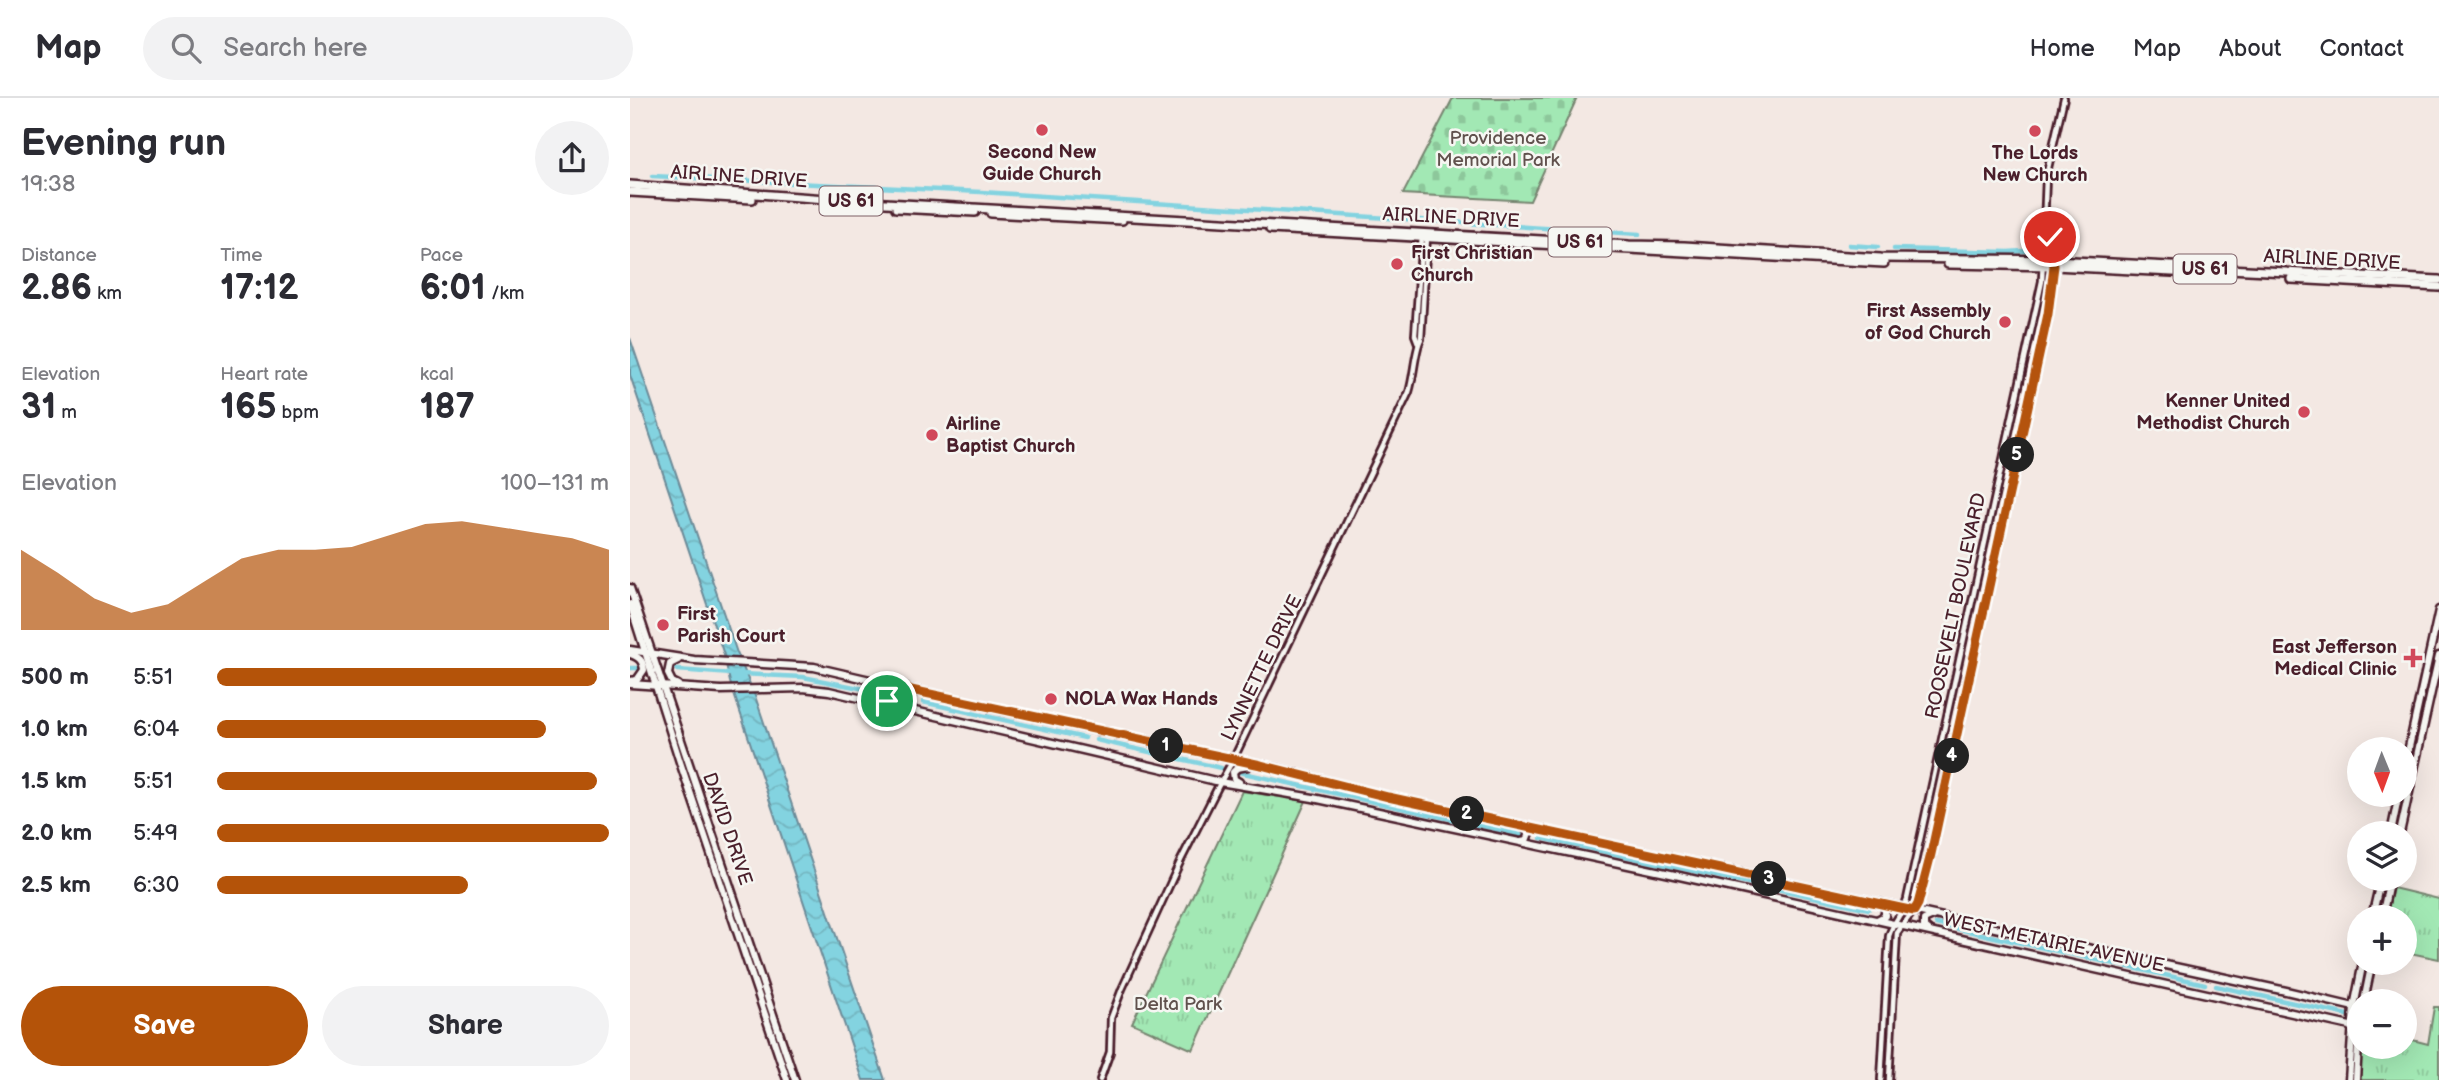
<!DOCTYPE html>
<meta charset="utf-8">
<style>
:root{--surface:#fff;--page:#f2f2f3;--text:#2b2b33;--muted:#7c7c81;--line:#e1e1e2;--accent:#b45309}
body{margin:0;font-family:"Balsamiq Sans",sans-serif;background:var(--page);color:var(--text);height:100vh;display:flex;flex-direction:column;font-size:26px;white-space:nowrap}
*{box-sizing:border-box;margin:0}
p{font-size:23px;color:var(--muted)}
.icon{flex:none;width:38px;height:38px;fill:none;stroke:currentColor;stroke-width:2;stroke-linecap:round;stroke-linejoin:round}
.map{position:relative;flex:1;overflow:hidden}
.drawer{display:flex;flex-direction:column;background:var(--surface);width:630px}
.drawer>*{flex:none}
.needle{width:46px;rotate:179deg}
.controls{position:absolute;left:1717px;top:639px;display:grid;gap:14px}
.controls a{display:grid;place-items:center;width:70px;height:70px;border-radius:50%;background:var(--surface);box-shadow:0 7px 28px #0002;font-size:35px}
.pin{position:absolute;display:grid;place-items:center;width:60px;height:60px;color:#fff;margin:-30px;border:4px solid #fff;border-radius:50%;box-shadow:0 2px 7px #0007}
.km{position:absolute;width:35px;height:35px;margin:-18px;border-radius:50%;background:#222;color:#fff;font-size:19px;line-height:35px;text-align:center}
.round{display:grid;place-items:center;flex:none;width:74px;height:74px;border-radius:37px;background:var(--page)}
.headline{display:flex;align-items:center;justify-content:space-between;height:119px;padding:0 21px}
h1{font-size:38px;font-weight:800;line-height:52px}
.figures{display:grid;grid-template-columns:repeat(3,1fr);gap:10px;height:119px;padding:7px 21px}
.figures div{display:grid;align-content:center}
.figures b{font-size:35px;font-weight:800}
.figures small{font-size:19px;font-weight:400}
.figures p{font-size:19px}
.chart{height:196px;padding:14px 21px}
.chart p{display:flex;justify-content:space-between}
.chart svg{width:100%;height:126px;margin-top:7px;fill:var(--accent);opacity:.7}
.action{display:flex;gap:14px;margin-top:auto;padding:14px 21px}
.action a{flex:1;height:80px;border-radius:42px;background:var(--accent);color:#fff;font-size:28px;font-weight:800;line-height:80px;text-align:center}
.action a+a{background:var(--page);color:var(--text)}
ul{padding:0 21px;list-style:none;font-size:23px}
li{display:grid;grid-template-columns:112px 84px 1fr;align-items:center;height:52px}
li i{height:18px;border-radius:9px;background:var(--accent)}
header{display:flex;align-items:center;gap:42px;box-sizing:border-box;height:98px;padding:0 35px;background:var(--surface);border-bottom:2px solid var(--line)}
header strong{font-size:33px}
nav{display:flex;gap:38px;margin-inline-start:auto;font-size:24px}
.search{width:490px;height:63px;background:var(--page);display:flex;align-items:center;gap:18px;box-sizing:border-box;padding:0 24px;border-radius:38px;color:var(--muted);font-size:26px}
main{display:flex;flex:1;min-height:0}
.map>svg:first-child{display:block}
.cemetery{fill:url(#cemetery-stones);stroke:#768470;stroke-width:2}
.park{fill:url(#park-tufts);stroke:#768470;stroke-width:2}
.water{fill:url(#water-waves);stroke:#6c8b98;stroke-width:2}
.lines{fill:none;stroke-linecap:round;stroke-linejoin:round}
.canal{stroke:#83d3e0;stroke-width:4.5}
.minor-casing{stroke:#4a1f2b;stroke-width:10}
.major-casing{stroke:#4a1f2b;stroke-width:11}
.highway-casing{stroke:#4a1f2b;stroke-width:12}
.minor{stroke:#f6f6f2;stroke-width:4.5}
.major{stroke:#f6f6f2;stroke-width:6}
.highway{stroke:#f6f6f2;stroke-width:7}
.route-casing{stroke:#fff;stroke-width:14}
.route{stroke:#b45309;stroke-width:9}
.poi-dot{fill:#d1495b;stroke:#f6f6f2;stroke-width:2.5}
.labels{text-anchor:middle;dominant-baseline:central;stroke-width:5;stroke-linejoin:round;paint-order:stroke}
.shield{fill:#f6f6f2;stroke:#7e6067;stroke-width:2}
.shield-label{font-size:18px;font-weight:bold;fill:#4a1f2b}
.park-label{font-size:19px;fill:#60514d;stroke:#f6f6f2}
.poi-label{font-size:19px;font-weight:bold;fill:#4a1f2b;stroke:#f6f6f2;text-anchor:start}
.street-label{font-size:19px;fill:#4a1f2b;stroke:#f6f6f2}
</style>
<header>
<strong>Map</strong>
<div class="search"><svg class="icon" aria-label="search" viewBox="0 0 24 24"><circle cx="10" cy="10" r="6"/><path d="M15 15l6 6"/></svg>Search here</div>
<nav><a>Home</a><a>Map</a><a>About</a><a>Contact</a></nav>
</header>
<main>
<section class="drawer">
<div class="headline"><div><h1>Evening run</h1><p>19:38</p></div><a class="round"><svg class="icon" aria-label="share" viewBox="0 0 24 24"><path d="M12 15V3M7 8l5-5 5 5M5 13v7h14v-7"/></svg></a></div>
<div class="figures">
<div><p>Distance</p><b>2.86<small> km</small></b></div>
<div><p>Time</p><b>17:12</b></div>
<div><p>Pace</p><b>6:01<small> /km</small></b></div>
</div>
<div class="figures">
<div><p>Elevation</p><b>31<small> m</small></b></div>
<div><p>Heart rate</p><b>165<small> bpm</small></b></div>
<div><p>kcal</p><b>187</b></div>
</div>
<div class="chart"><p><span>Elevation</span>100–131 m</p>
<svg viewBox="0 0 160 44" preserveAspectRatio="none"><path d="M0 44V16L10 24L20 33L30 38L40 35L50 27L60 19L70 16L80 16L90 15L100 11L110 7L120 6L130 8L140 10L150 12L160 16V44z"/></svg>
</div>
<ul>
<li><b>500 m</b>5:51<i style="width:97%"></i></li>
<li><b>1.0 km</b>6:04<i style="width:84%"></i></li>
<li><b>1.5 km</b>5:51<i style="width:97%"></i></li>
<li><b>2.0 km</b>5:49<i style="width:100%"></i></li>
<li><b>2.5 km</b>6:30<i style="width:64%"></i></li>
</ul>
<div class="action"><a>Save</a><a>Share</a></div>
</section>
<div class="map">
<svg width="1809" height="982" viewBox="0 0 1809 982">
<defs>
<pattern id="cemetery-stones" width="16" height="16" patternUnits="userSpaceOnUse" patternTransform="scale(1.75)"><rect width="16" height="16" fill="#a2e8b4"/><path d="M2 7V4a2 2 0 0 1 4 0v3zM10 15v-3a2 2 0 0 1 4 0v3z" fill="#8dc79b"/></pattern>
<pattern id="park-tufts" width="24" height="20" patternUnits="userSpaceOnUse" patternTransform="scale(1.75)"><rect width="24" height="20" fill="#a2e8b4"/><path d="M3 7l-1-3M5 7V3M7 7l1-3M15 17l-1-3M17 17v-4M19 17l1-3" fill="none" stroke="#8dc79b"/></pattern>
<pattern id="water-waves" width="16" height="10" patternUnits="userSpaceOnUse" patternTransform="scale(1.75)"><rect width="16" height="10" fill="#83d3e0"/><path d="M0 5q4-4 8 0t8 0" fill="none" stroke="#73b5c0"/></pattern>
</defs>
<rect width="100%" height="100%" fill="#f3e8e3"/>
<filter id="ink" filterUnits="userSpaceOnUse"><feTurbulence type="fractalNoise" baseFrequency=".0143" numOctaves="2"/><feDisplacementMap in="SourceGraphic" scale="14" xChannelSelector="R" yChannelSelector="G"/><feConvolveMatrix kernelMatrix="1 2 1 2 8 2 1 2 1" color-interpolation-filters="sRGB"/></filter>
<g filter="url(#ink)">
<polygon class="cemetery" points="823,0 947,0 900,103 773,96"/>
<g class="park">
<polygon points="612,693 676,703 563,952 502,925"/>
<polygon points="1763,790 1809,801 1809,861 1775,854 1774,819 1756,819"/>
<polygon points="1804,909 1809,909 1809,982 1729,982 1731,949 1774,948 1775,940 1798,946"/>
</g>
<polygon class="water" points="0,240 107,555 125,598 255,982 233,982 100,584 94,557 0,277"/>
<g class="lines">
<g class="canal">
<polyline points="22,78 351,94 1009,136"/>
<polyline points="1219,147 1248,149"/>
<polyline points="1264,151 1378,154 1408,152"/>
<polyline points="0,570 7,570"/>
<polyline points="47,572 102,576"/>
<polyline points="111,576 173,579 245,593"/>
<polyline points="293,604 455,640"/>
<polyline points="466,642 591,670"/>
<polyline points="609,674 893,737"/>
<polyline points="911,740 1239,811"/>
<polyline points="1306,826 1575,886"/>
<polyline points="1586,888 1718,917"/>
</g>
<defs>
<g id="minor">
<polyline points="788,245 785,237 792,138"/>
<path d="M470 982 480 954 481 920 492 891 551 762 588 689 603 662 779 294C784 279 785 251 791 241L797 139"/>
<path d="M1251 982 1259 838C1263 824 1273 815 1277 801L1412 183 1416 79 1434 0"/>
<polyline points="1259,982 1267,835 1287,808 1301,756 1418,216 1424,162 1418,133"/>
</g>
<g id="major">
<polyline points="0,490 165,982"/>
<polyline points="0,506 50,664 157,982"/>
<polyline points="0,552 64,562 184,569 370,612 649,671 758,699 1656,893 1724,909 1729,913"/>
<path d="M0 556C9 559 13 562 14 572L7 582 0 583"/>
<polyline points="0,586 91,592 173,590 199,593 590,684 683,700 1036,775 1729,930"/>
<polyline points="48,587 42,584 38,576 40,566 48,562"/>
<polyline points="253,603 263,600 265,597 261,589"/>
<polyline points="282,610 276,605 278,597 285,595"/>
<polyline points="1774,672 1809,512"/>
<polyline points="609,684 604,681 603,674 607,670 618,668"/>
<polyline points="1761,735 1769,696"/>
<polyline points="1770,735 1809,558"/>
<polyline points="891,744 896,743 899,735 893,728"/>
<polyline points="1742,819 1751,780"/>
<polyline points="1752,819 1760,780"/>
<polyline points="1247,822 1255,818 1255,809 1251,805"/>
<polyline points="1299,833 1294,829 1294,822 1303,818"/>
<polyline points="1734,903 1742,864"/>
<polyline points="1719,982 1724,909 1733,864"/>
<polyline points="1726,982 1729,931"/>
</g>
<g id="highway">
<polyline points="0,87 238,104 999,147 1054,148 1251,160 1424,162 1809,182"/>
<polyline points="0,94 122,101"/>
<polyline points="266,110 345,114"/>
<polyline points="361,115 492,122"/>
<polyline points="640,131 1254,165"/>
<polyline points="1318,166 1424,168 1562,175"/>
<polyline points="1661,181 1809,189"/>
</g>
</defs>
<use href="#minor" class="minor-casing"/>
<use href="#major" class="major-casing"/>
<use href="#highway" class="highway-casing"/>
<use href="#minor" class="minor"/>
<use href="#major" class="major"/>
<use href="#highway" class="highway"/>
</g>
</g>
<g class="lines" filter="url(#ink)">
<defs>
<polyline id="route" points="257,603 265,597 264,591 258,587 631,667 758,699 1284,813 1288,806 1301,756 1418,216 1424,168 1420,139"/>
</defs>
<use href="#route" class="route-casing"/>
<use href="#route" class="route"/>
</g>
<g class="poi-dot">
<circle cx="412" cy="32" r="7"/>
<circle cx="1405" cy="33" r="7"/>
<circle cx="767" cy="166" r="7"/>
<circle cx="1375" cy="224" r="7"/>
<circle cx="1674" cy="314" r="7"/>
<circle cx="302" cy="337" r="7"/>
<circle cx="33" cy="527" r="7"/>
<path d="M1779.5 549.5h7v7h7v7h-7v7h-7v-7h-7v-7h7z"/>
<circle cx="421" cy="601" r="7"/>
</g>
<g class="labels">
<g class="shield">
<rect x="189.5" y="88.5" width="63" height="29" rx="5"/>
<rect x="918.5" y="129.5" width="63" height="29" rx="5"/>
<rect x="1543.5" y="156.5" width="63" height="29" rx="5"/>
</g>
<g class="shield-label">
<text x="221" y="103">US 61</text>
<text x="950" y="144">US 61</text>
<text x="1575" y="171">US 61</text>
</g>
<g class="park-label">
<text x="868" y="40">Providence<tspan x="868" dy="22">Memorial Park</tspan></text>
<text x="548" y="906">Delta Park</text>
</g>
<g class="poi-label">
<text x="412" y="54" text-anchor="middle">Second New<tspan x="412" dy="22">Guide Church</tspan></text>
<text x="1405" y="55" text-anchor="middle">The Lords<tspan x="1405" dy="22">New Church</tspan></text>
<text x="781" y="155">First Christian<tspan x="781" dy="22">Church</tspan></text>
<text x="1361" y="213" text-anchor="end">First Assembly<tspan x="1361" dy="22">of God Church</tspan></text>
<text x="1660" y="303" text-anchor="end">Kenner United<tspan x="1660" dy="22">Methodist Church</tspan></text>
<text x="316" y="326">Airline<tspan x="316" dy="22">Baptist Church</tspan></text>
<text x="47" y="516">First<tspan x="47" dy="22">Parish Court</tspan></text>
<text x="1767" y="549" text-anchor="end">East Jefferson<tspan x="1767" dy="22">Medical Clinic</tspan></text>
<text x="435" y="601">NOLA Wax Hands</text>
</g>
<g class="street-label">
<text transform="translate(109 79) rotate(4)">AIRLINE DRIVE</text>
<text transform="translate(821 120) rotate(3)">AIRLINE DRIVE</text>
<text transform="translate(1702 162) rotate(3)">AIRLINE DRIVE</text>
<text transform="translate(1326 508) rotate(-78)">ROOSEVELT BOULEVARD</text>
<text transform="translate(632 570) rotate(-64)">LYNNETTE DRIVE</text>
<text transform="translate(97 731) rotate(71)">DAVID DRIVE</text>
<text transform="translate(1424 845) rotate(12)">WEST METAIRIE AVENUE</text>
</g>
</g>
</svg>
<div class="controls">
<a><svg class="needle" viewBox="-14 -14 28 28"><path d="M0-13l5 13h-10z" fill="#e53935"/><path d="M0 13l5-13h-10z" fill="#7c7c81"/></svg></a>
<a><svg class="icon" aria-label="layers" viewBox="0 0 24 24"><path d="M12 4l9 5-9 5-9-5zM3 14l9 5 9-5"/></svg></a>
<a>+</a>
<a>−</a>
</div>
<div class="pin" style="left:257px;top:603px;background:#1e9e55"><svg class="icon" aria-label="arrive" viewBox="0 0 24 24"><path d="M6 21V4h12l-3 4 3 4H6"/></svg></div>
<div class="pin" style="left:1420px;top:139px;background:#d93025"><svg class="icon" aria-label="check" viewBox="0 0 24 24"><path d="M5 12l5 5 9-10"/></svg></div>
<b class="km" style="left:536px;top:648px">1</b>
<b class="km" style="left:837px;top:716px">2</b>
<b class="km" style="left:1139px;top:781px">3</b>
<b class="km" style="left:1322px;top:658px">4</b>
<b class="km" style="left:1387px;top:357px">5</b>
</div>
</main>
